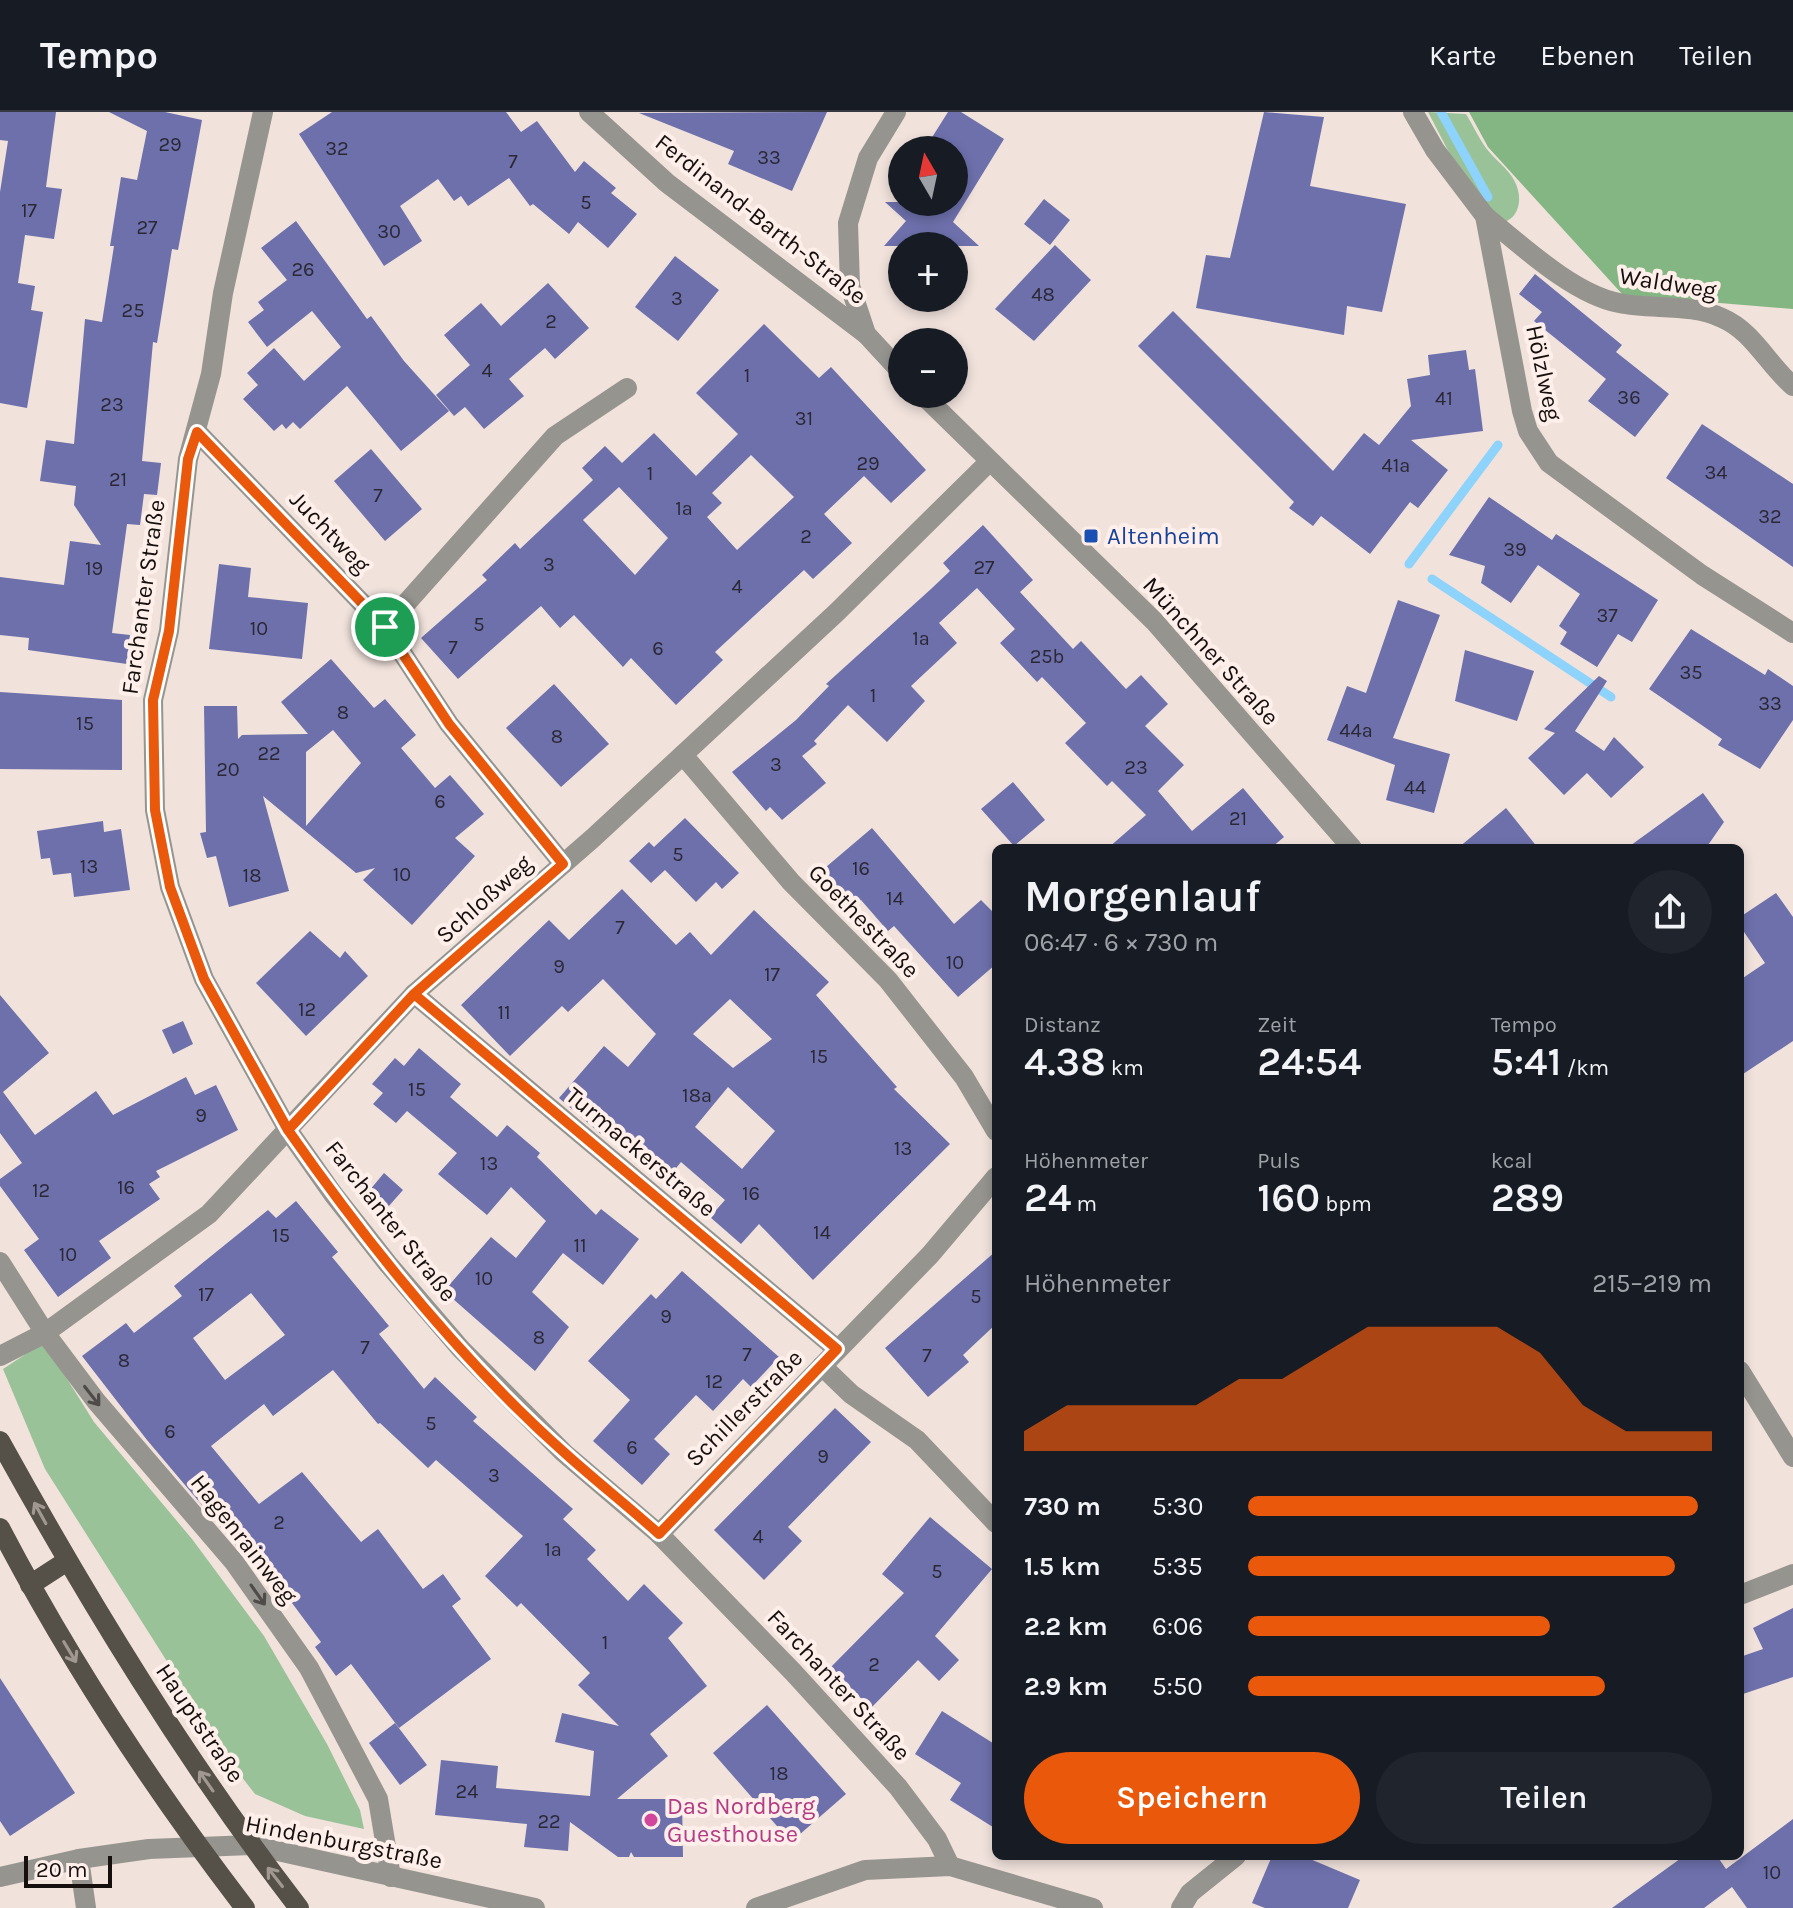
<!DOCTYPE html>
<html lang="de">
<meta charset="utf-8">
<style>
:root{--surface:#171b24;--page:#20242c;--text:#f1f3f6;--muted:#9ea1a6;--line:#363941;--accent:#ea580c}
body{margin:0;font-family:Karla,sans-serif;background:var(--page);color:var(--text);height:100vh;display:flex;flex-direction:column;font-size:30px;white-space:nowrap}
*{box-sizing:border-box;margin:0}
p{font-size:26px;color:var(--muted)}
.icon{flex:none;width:44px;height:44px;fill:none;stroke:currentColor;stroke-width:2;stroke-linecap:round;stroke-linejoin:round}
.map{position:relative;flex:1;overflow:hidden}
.panel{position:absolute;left:992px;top:732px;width:752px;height:1016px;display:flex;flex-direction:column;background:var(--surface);border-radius:12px;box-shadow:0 4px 12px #0003}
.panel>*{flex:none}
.needle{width:52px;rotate:351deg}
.fabs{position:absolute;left:888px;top:24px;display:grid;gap:16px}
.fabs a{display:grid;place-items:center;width:80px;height:80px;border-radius:50%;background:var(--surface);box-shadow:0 4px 12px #0003;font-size:40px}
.scale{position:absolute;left:24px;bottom:20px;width:88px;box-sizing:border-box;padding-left:8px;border:4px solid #15100e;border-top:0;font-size:22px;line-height:28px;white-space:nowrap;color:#15100e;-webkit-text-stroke:6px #feefea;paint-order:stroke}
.pin{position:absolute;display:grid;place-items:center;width:68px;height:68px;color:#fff;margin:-34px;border:4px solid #fff;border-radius:50%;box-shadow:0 2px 8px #0007}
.round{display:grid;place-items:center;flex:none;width:84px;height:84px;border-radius:42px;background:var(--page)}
.headline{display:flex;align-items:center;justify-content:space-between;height:136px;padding:0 32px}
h1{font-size:44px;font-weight:600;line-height:60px}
.stats{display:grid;grid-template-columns:repeat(3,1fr);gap:12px;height:136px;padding:8px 32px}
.stats div{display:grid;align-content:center}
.stats b{font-size:40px;font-weight:600}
.stats small{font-size:22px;font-weight:400}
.stats p{font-size:22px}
.chart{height:224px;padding:16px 32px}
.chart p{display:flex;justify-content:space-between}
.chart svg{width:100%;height:144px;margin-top:8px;fill:var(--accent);opacity:.7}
.cta{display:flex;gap:16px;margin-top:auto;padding:16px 32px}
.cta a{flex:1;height:92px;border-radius:48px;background:var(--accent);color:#fff;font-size:32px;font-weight:600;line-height:92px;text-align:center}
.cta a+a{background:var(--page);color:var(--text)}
ul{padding:0 32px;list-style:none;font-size:26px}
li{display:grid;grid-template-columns:128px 96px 1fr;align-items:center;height:60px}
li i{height:20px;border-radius:10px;background:var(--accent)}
header{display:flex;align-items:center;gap:48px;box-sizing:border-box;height:112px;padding:0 40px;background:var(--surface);border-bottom:2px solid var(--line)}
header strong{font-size:38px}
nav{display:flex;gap:44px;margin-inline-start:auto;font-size:28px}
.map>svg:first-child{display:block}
.green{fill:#9ac298}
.forest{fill:#84b683}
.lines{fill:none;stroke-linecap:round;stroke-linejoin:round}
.stream{stroke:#8dd3fb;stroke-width:9}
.building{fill:#6d70ab;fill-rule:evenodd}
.minor{stroke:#96948e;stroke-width:20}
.major{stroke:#555148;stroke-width:20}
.oneway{stroke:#4f4b48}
.oneway2{stroke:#a19891}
.route-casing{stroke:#fff;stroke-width:16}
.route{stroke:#ea580c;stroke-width:10}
.transit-dot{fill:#1a4fb4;stroke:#feefea;stroke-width:3}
.hotel-dot{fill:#d1479c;stroke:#feefea;stroke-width:3}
.labels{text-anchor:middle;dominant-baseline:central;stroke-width:8;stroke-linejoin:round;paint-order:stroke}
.number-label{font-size:20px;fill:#2b2835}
.street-label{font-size:24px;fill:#15100e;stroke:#feefea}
.transit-label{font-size:24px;fill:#164399;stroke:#feefea;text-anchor:start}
.hotel-label{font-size:24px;fill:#b23c85;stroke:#feefea;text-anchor:start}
</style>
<header>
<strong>Tempo</strong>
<nav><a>Karte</a><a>Ebenen</a><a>Teilen</a></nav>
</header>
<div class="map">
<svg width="1793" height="1796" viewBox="0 0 1793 1796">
<rect width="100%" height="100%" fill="#f1e2dc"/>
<g class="green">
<path d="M1428 0 1466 2C1473 13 1478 25 1486 36 1494 47 1509 57 1515 70 1523 86 1520 107 1501 111L1455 52Z"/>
<polygon points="44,1230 94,1310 192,1427 264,1524 327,1632 360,1698 364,1717 305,1704 255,1682 234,1655 45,1357 3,1257"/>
</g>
<polygon class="forest" points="1469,0 1793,0 1793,197 1623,183 1488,35"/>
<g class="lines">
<g class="stream">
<polyline points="1441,0 1488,85"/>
<polyline points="1409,452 1498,333"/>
<polyline points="1432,467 1611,585"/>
</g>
</g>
<g class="building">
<polygon points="0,0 56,0 46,75 62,77 54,127 25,123 18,171 35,174 31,198 43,200 27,296 0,291 0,80 8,29 0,28"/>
<polygon points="109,0 165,0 202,8 178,138 172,137 157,231 153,230 142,349 161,351 157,383 144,382 140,413 127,412 112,521 130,523 127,552 28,538 29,526 0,523 0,465 64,473 70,429 101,433 74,393 76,374 40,369 46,328 74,332 85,207 102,210 114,134 110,134 121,65 137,68 147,19"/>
<polygon points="332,0 506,0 521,20 537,9 575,60 584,49 616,76 611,81 637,102 608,136 578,110 569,122 533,92 530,94 509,66 468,94 461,84 454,89 438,67 400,94 422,129 384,154 299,22"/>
<polygon points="827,0 792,79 728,52 734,39 639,1"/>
<polygon points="948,0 961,0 1004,27 953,110 979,134 884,134 906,109 885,90 954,90 954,38 924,38"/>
<polygon points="1264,0 1324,5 1310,74 1406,92 1382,200 1347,194 1344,223 1196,196 1206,143 1230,146"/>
<polygon points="1044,87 1070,108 1050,133 1024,112"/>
<polygon points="296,109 367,207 371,204 404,249 449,299 401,339 347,274 300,317 293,310 286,317 282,312 274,319 243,287 258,273 247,261 274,236 304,269 341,235 312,199 267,235 248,210 264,198 258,190 287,168 261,136"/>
<polygon points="1055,133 1091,168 1034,229 995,197"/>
<polygon points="675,144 719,178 678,229 635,195"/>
<polygon points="1535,162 1622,233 1616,240 1669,282 1635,325 1588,289 1606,267 1534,209 1542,200 1519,182"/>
<polygon points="548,171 589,216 555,247 545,236 509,267 524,284 484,317 465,295 454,304 436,283 470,253 444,223 481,191 501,214"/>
<polygon points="1173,199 1333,359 1364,321 1379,333 1411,294 1407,267 1430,263 1428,243 1466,238 1469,258 1475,257 1483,319 1411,328 1448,358 1418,396 1410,390 1370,442 1321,404 1313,414 1289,396 1294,390 1138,234"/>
<path d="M764 212 819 266 831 255 926 358 891 391 864 364 824 402 852 431 813 467 804 458 715 540 723 548 676 593 631 546 623 555 574 503 560 516 541 494 458 567 421 526 487 468 482 463 515 431 520 437 593 368 582 356 605 334 622 351 654 321 696 364 738 322 696 281ZM751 343 794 385 737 438 707 405 722 391 712 381ZM619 375 668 426 635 463 583 408Z"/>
<polygon points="1702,312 1793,372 1793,455 1666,366"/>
<polygon points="371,337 422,397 385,429 334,369"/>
<polygon points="1489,385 1552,428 1556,422 1658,488 1632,530 1618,522 1597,555 1560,532 1567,520 1559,514 1580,482 1538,453 1511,491 1481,471 1485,454 1449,443"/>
<polygon points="983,413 1033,468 1020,480 1073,537 1081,529 1126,577 1141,563 1168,592 1145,614 1184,653 1158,679 1192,719 1243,676 1284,725 1271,736 1108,736 1146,703 1112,669 1107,674 1065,631 1086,611 1042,565 1037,570 1000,531 1015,517 977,476 939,511 957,531 911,574 925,589 887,630 848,593 814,629 817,632 802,644 826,671 782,708 770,695 766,699 732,660 796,608 829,574 826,572 931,477 950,459 943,451"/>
<polygon points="219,452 251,456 248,485 308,491 302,547 209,537"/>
<polygon points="1398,488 1440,503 1393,626 1450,642 1434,701 1386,688 1395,653 1327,628 1347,574 1366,581"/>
<polygon points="1691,517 1765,563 1768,557 1793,574 1793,608 1760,657 1718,633 1722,627 1649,577"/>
<polygon points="1465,538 1534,559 1517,609 1455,589"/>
<path d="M331 547 374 596 385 587 416 623 401 636 435 676 450 663 484 702 455 726 475 744 412 813 363 768 375 756 356 761 263 684 289 779 229 795 216 744 207 746 200 721 206 720 204 594H237L238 627 242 623 308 622 281 590ZM333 618 361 651 306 714V640Z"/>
<polygon points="1599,564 1607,569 1575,619 1604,639 1614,625 1644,655 1611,686 1587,661 1564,683 1528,646 1555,621 1544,617"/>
<polygon points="554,572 609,632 561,675 506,616"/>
<polygon points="0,580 122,588 122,658 0,657"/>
<polygon points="1013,670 1045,708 1014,734 981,697"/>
<polygon points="1703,681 1724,710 1706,736 1627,736"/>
<polygon points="1506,696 1538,736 1458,736"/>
<polygon points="685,706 739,761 722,777 716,770 696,790 665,758 651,771 629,749 649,730 654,735"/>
<polygon points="103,709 104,720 121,717 130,778 74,785 71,761 53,763 50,746 41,747 37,719"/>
<polygon points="872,716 954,812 981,788 996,803 996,852 958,885 894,814 888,819 861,788 851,797 819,761"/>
<path d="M622 777 676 833 690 820 711 843 754 798 829 870 816 883 897 975 894 977 950 1032 813 1168 759 1112 741 1132 710 1105 725 1088 681 1050 668 1066 607 1016 601 1022 559 986 604 934 628 955 656 922 603 867 568 900 562 894 510 944 461 893 549 808 569 828ZM730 887 772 927 733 956 693 922ZM728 975 775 1019 742 1057 695 1015Z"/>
<polygon points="1776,781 1793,805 1793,929 1740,964 1740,868 1765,851 1740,814 1740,805"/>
<polygon points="310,819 340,846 345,839 368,864 306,924 256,871"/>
<polygon points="0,883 49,941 3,980 35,1023 96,979 113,1003 186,965 195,983 216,973 238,1018 156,1059 160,1065 149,1072 160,1087 99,1129 111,1146 58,1185 24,1138 39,1127 0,1074 0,1067 22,1051 0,1021"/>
<polygon points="183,909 193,932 173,942 162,918"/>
<polygon points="419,936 461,972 450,985 497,1025 507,1013 540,1041 537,1045 596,1103 601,1097 639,1127 603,1173 563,1141 532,1180 569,1215 535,1259 444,1179 491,1125 516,1146 546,1109 511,1075 487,1103 438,1062 457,1041 407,999 396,1011 373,992 383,981 372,972 395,946 404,954"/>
<polygon points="384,1061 403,1078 388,1095 369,1079"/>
<path d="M296 1089 338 1140 332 1145 389 1214 379 1222 424 1277 435 1265 477 1305 473 1309 573 1397 563 1407 596 1438 587 1447 628 1489 644 1472 683 1511 668 1526 707 1574 650 1622 668 1644 617 1687H682L683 1745H634L631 1740 629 1745H618L570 1710 568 1739 524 1735 527 1712 435 1703 441 1648 498 1654 496 1676 590 1684 594 1639 555 1630 562 1601 619 1614 578 1573 590 1561 521 1491 517 1495 485 1464 523 1424 436 1348 428 1356 380 1311 378 1312 333 1258 273 1304 264 1292 211 1334 259 1392 302 1360 361 1430 378 1417 423 1477 443 1462 461 1487 452 1494 491 1547 399 1616 351 1552 336 1564 315 1535 321 1530 266 1456 260 1461 250 1450 147 1328 82 1244 126 1211 134 1221 182 1184 174 1174 268 1098 276 1106ZM251 1181 285 1223 225 1268 193 1226Z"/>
<polygon points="996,1139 996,1212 963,1243 969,1250 928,1285 885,1236"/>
<polygon points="682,1159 779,1245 751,1275 743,1267 713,1299 696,1283 654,1327 670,1342 642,1373 593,1329 630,1288 588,1249 651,1182 656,1187"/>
<polygon points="835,1296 871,1330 788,1415 802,1429 764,1468 714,1418"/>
<polygon points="930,1405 992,1457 935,1524 959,1548 939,1569 918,1548 871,1596 830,1556 904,1481 882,1462"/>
<polygon points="1793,1496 1793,1565 1740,1583 1740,1545 1763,1537 1753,1516"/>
<polygon points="0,1566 75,1681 10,1724 0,1709"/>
<polygon points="767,1593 846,1682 791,1730 713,1641"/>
<polygon points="942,1599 996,1633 996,1717 950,1688 961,1671 915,1642"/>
<polygon points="395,1611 427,1653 400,1673 369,1631"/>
<polygon points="1793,1707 1793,1796 1747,1796 1732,1775 1704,1796 1612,1796 1684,1744 1717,1744 1726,1757"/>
<polygon points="1272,1744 1303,1744 1360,1768 1348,1796 1265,1796 1252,1791"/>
</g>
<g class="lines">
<g class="minor">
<polyline points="263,0 223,181 211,262 188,347 169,519 153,588 155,698 170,775 204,867 288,1018 333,1082 388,1152 461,1237 564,1341 659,1422 793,1560 898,1675 937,1727 950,1754"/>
<polyline points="589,0 667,71 866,222"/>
<polyline points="896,0 868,46 848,111 850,174 866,222 902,261"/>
<polyline points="1413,0 1435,38 1485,104 1522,299 1528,319 1549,351 1702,463 1793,521"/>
<path d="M1485 104C1521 133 1573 182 1619 191 1652 198 1691 191 1722 206 1753 219 1768 253 1793 274"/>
<polyline points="922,282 1154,509 1352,736"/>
<polyline points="197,320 385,515 449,612 563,752"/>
<polyline points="385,515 555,324 627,276"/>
<polyline points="683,643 791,770 888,868 964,965 996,1019"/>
<polyline points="414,882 837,1237"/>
<polyline points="0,1150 45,1221 96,1289 234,1450 309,1556 378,1687 391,1765"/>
<polyline points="0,1244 45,1221 209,1102 414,882 593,726 836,501 990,349"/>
<polyline points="822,1254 851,1282 917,1328 996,1411"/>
<polyline points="1740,1259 1793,1345"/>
<polyline points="659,1422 930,1143 996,1065"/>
<polyline points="1740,1483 1793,1462"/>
<polyline points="79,1747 86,1796"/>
<polyline points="0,1765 79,1747 149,1737 251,1733 535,1796"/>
<polyline points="756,1796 865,1758 950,1754 1093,1796"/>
<polyline points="1181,1796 1190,1781 1236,1744"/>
</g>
<g class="major">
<path d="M0 1329C90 1492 186 1649 299 1796"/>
<path d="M0 1416C70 1550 153 1676 245 1796"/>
<polyline points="30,1473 67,1449"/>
</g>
</g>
<defs><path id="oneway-shaft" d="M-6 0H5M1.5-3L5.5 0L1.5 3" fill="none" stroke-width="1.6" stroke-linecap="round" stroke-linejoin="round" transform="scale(2)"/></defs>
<g class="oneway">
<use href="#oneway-shaft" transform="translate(92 1284) rotate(52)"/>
<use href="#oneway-shaft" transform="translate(258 1483) rotate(55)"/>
</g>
<g class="oneway2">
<use href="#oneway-shaft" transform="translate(40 1401) rotate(-119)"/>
<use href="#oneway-shaft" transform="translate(70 1540) rotate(59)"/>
<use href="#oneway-shaft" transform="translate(206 1669) rotate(-125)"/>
<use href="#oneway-shaft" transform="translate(275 1765) rotate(-128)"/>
</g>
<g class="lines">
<defs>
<path id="route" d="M385 515 449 612 563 752 414 882 288 1018C369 1134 460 1248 566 1342 596 1369 629 1395 659 1422L837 1237 414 882 288 1018 204 867 170 775 155 698 153 588 169 519 188 347 197 320 385 515"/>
</defs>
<use href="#route" class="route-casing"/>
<use href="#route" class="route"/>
</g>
<rect class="transit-dot" x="1083" y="416" width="16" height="16" rx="4"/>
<circle class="hotel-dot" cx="651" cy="1708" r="8"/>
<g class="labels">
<g class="number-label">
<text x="170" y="32">29</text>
<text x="337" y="36">32</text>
<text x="769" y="45">33</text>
<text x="513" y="49">7</text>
<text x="586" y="90">5</text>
<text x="29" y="98">17</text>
<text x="147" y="115">27</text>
<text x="389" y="119">30</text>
<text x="303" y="157">26</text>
<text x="1043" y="182">48</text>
<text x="677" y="186">3</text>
<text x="133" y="198">25</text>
<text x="551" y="209">2</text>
<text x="487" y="258">4</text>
<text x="747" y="263">1</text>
<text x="1629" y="285">36</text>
<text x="1444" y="286">41</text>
<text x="112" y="292">23</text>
<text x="804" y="306">31</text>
<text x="868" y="351">29</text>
<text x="1396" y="353">41a</text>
<text x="1716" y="360">34</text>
<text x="650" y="361">1</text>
<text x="118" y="367">21</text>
<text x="378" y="383">7</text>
<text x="684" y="396">1a</text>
<text x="1770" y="404">32</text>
<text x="806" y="424">2</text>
<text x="1515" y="437">39</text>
<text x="549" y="452">3</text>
<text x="984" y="455">27</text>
<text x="94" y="456">19</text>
<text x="737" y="474">4</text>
<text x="1607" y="503">37</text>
<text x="479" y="512">5</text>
<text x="259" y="516">10</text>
<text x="921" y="526">1a</text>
<text x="453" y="535">7</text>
<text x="658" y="536">6</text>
<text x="1047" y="544">25b</text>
<text x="1691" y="560">35</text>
<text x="873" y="583">1</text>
<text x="1770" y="591">33</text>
<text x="343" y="600">8</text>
<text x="85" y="611">15</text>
<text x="1356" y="618">44a</text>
<text x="557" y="624">8</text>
<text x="269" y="641">22</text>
<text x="776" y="652">3</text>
<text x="1136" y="655">23</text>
<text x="228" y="657">20</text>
<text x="1415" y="675">44</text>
<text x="440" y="689">6</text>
<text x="1238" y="706">21</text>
<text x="678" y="742">5</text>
<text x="89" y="754">13</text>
<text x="861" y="756">16</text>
<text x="402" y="762">10</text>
<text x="252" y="763">18</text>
<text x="895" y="786">14</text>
<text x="620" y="815">7</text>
<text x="955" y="850">10</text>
<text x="559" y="854">9</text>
<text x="772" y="862">17</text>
<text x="307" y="897">12</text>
<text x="504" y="900">11</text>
<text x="819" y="944">15</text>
<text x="417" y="977">15</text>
<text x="697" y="983">18a</text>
<text x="201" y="1003">9</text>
<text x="903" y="1036">13</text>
<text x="489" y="1051">13</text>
<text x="126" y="1075">16</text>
<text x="41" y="1078">12</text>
<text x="751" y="1081">16</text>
<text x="822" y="1120">14</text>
<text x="281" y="1123">15</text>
<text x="580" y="1133">11</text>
<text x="68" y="1142">10</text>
<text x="484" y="1166">10</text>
<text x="206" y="1182">17</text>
<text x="976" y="1184">5</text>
<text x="666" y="1204">9</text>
<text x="539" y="1225">8</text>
<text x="365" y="1235">7</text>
<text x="747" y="1242">7</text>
<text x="927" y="1243">7</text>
<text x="124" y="1248">8</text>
<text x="714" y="1269">12</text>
<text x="431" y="1311">5</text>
<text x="170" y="1319">6</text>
<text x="632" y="1335">6</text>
<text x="823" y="1344">9</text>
<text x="494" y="1363">3</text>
<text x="279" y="1410">2</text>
<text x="758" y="1424">4</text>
<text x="553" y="1437">1a</text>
<text x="937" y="1459">5</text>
<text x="605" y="1530">1</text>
<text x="874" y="1552">2</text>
<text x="779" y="1661">18</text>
<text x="467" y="1679">24</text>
<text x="549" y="1709">22</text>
<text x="1772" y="1760">10</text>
</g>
<g class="street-label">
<text transform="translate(761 107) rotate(38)">Ferdinand-Barth-Straße</text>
<text transform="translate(1668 171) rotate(9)">Waldweg</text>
<text transform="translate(1544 261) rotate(78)">Hölzlweg</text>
<text transform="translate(330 420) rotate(46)">Juchtweg</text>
<text transform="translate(143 485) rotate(-82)">Farchanter Straße</text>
<text transform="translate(1211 539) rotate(48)">Münchner Straße</text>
<text transform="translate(484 787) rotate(-42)">Schloßweg</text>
<text transform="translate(864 809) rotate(46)">Goethestraße</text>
<text transform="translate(641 1040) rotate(40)">Turmackerstraße</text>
<text transform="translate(391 1109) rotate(52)">Farchanter Straße</text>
<text transform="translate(744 1296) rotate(-45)">Schillerstraße</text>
<text transform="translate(244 1427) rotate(52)">Hagenrainweg</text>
<text transform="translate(839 1573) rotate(47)">Farchanter Straße</text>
<text transform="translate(200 1611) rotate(56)">Hauptstraße</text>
<text transform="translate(344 1730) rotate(11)">Hindenburgstraße</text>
</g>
<g class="transit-label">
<text x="1107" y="424">Altenheim</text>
</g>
<g class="hotel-label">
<text x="667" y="1694">Das Nordberg<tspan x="667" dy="28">Guesthouse</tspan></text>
</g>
</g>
</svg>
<div class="fabs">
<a><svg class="needle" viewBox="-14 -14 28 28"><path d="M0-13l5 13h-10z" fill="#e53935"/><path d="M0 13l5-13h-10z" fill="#9ea1a6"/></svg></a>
<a>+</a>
<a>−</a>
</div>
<div class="scale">20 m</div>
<div class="pin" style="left:385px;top:515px;background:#1e9e55"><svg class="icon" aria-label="arrive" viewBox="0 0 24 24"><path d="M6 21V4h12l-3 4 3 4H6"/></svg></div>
<section class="panel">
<div class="headline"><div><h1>Morgenlauf</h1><p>06:47 · 6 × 730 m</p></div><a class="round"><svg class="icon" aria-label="share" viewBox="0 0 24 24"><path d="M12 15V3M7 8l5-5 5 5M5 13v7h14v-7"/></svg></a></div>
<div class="stats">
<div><p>Distanz</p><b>4.38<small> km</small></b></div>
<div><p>Zeit</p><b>24:54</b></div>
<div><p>Tempo</p><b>5:41<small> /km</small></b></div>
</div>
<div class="stats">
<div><p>Höhenmeter</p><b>24<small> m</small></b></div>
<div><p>Puls</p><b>160<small> bpm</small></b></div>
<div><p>kcal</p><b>289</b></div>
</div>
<div class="chart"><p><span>Höhenmeter</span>215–219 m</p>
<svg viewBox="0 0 160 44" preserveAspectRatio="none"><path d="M0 44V38L10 30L20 30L30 30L40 30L50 22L60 22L70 14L80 6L90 6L100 6L110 6L120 14L130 30L140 38L150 38L160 38V44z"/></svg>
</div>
<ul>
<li><b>730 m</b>5:30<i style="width:97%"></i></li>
<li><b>1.5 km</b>5:35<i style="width:92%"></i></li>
<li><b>2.2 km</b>6:06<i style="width:65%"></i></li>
<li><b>2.9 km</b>5:50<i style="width:77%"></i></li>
</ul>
<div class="cta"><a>Speichern</a><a>Teilen</a></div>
</section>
</div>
